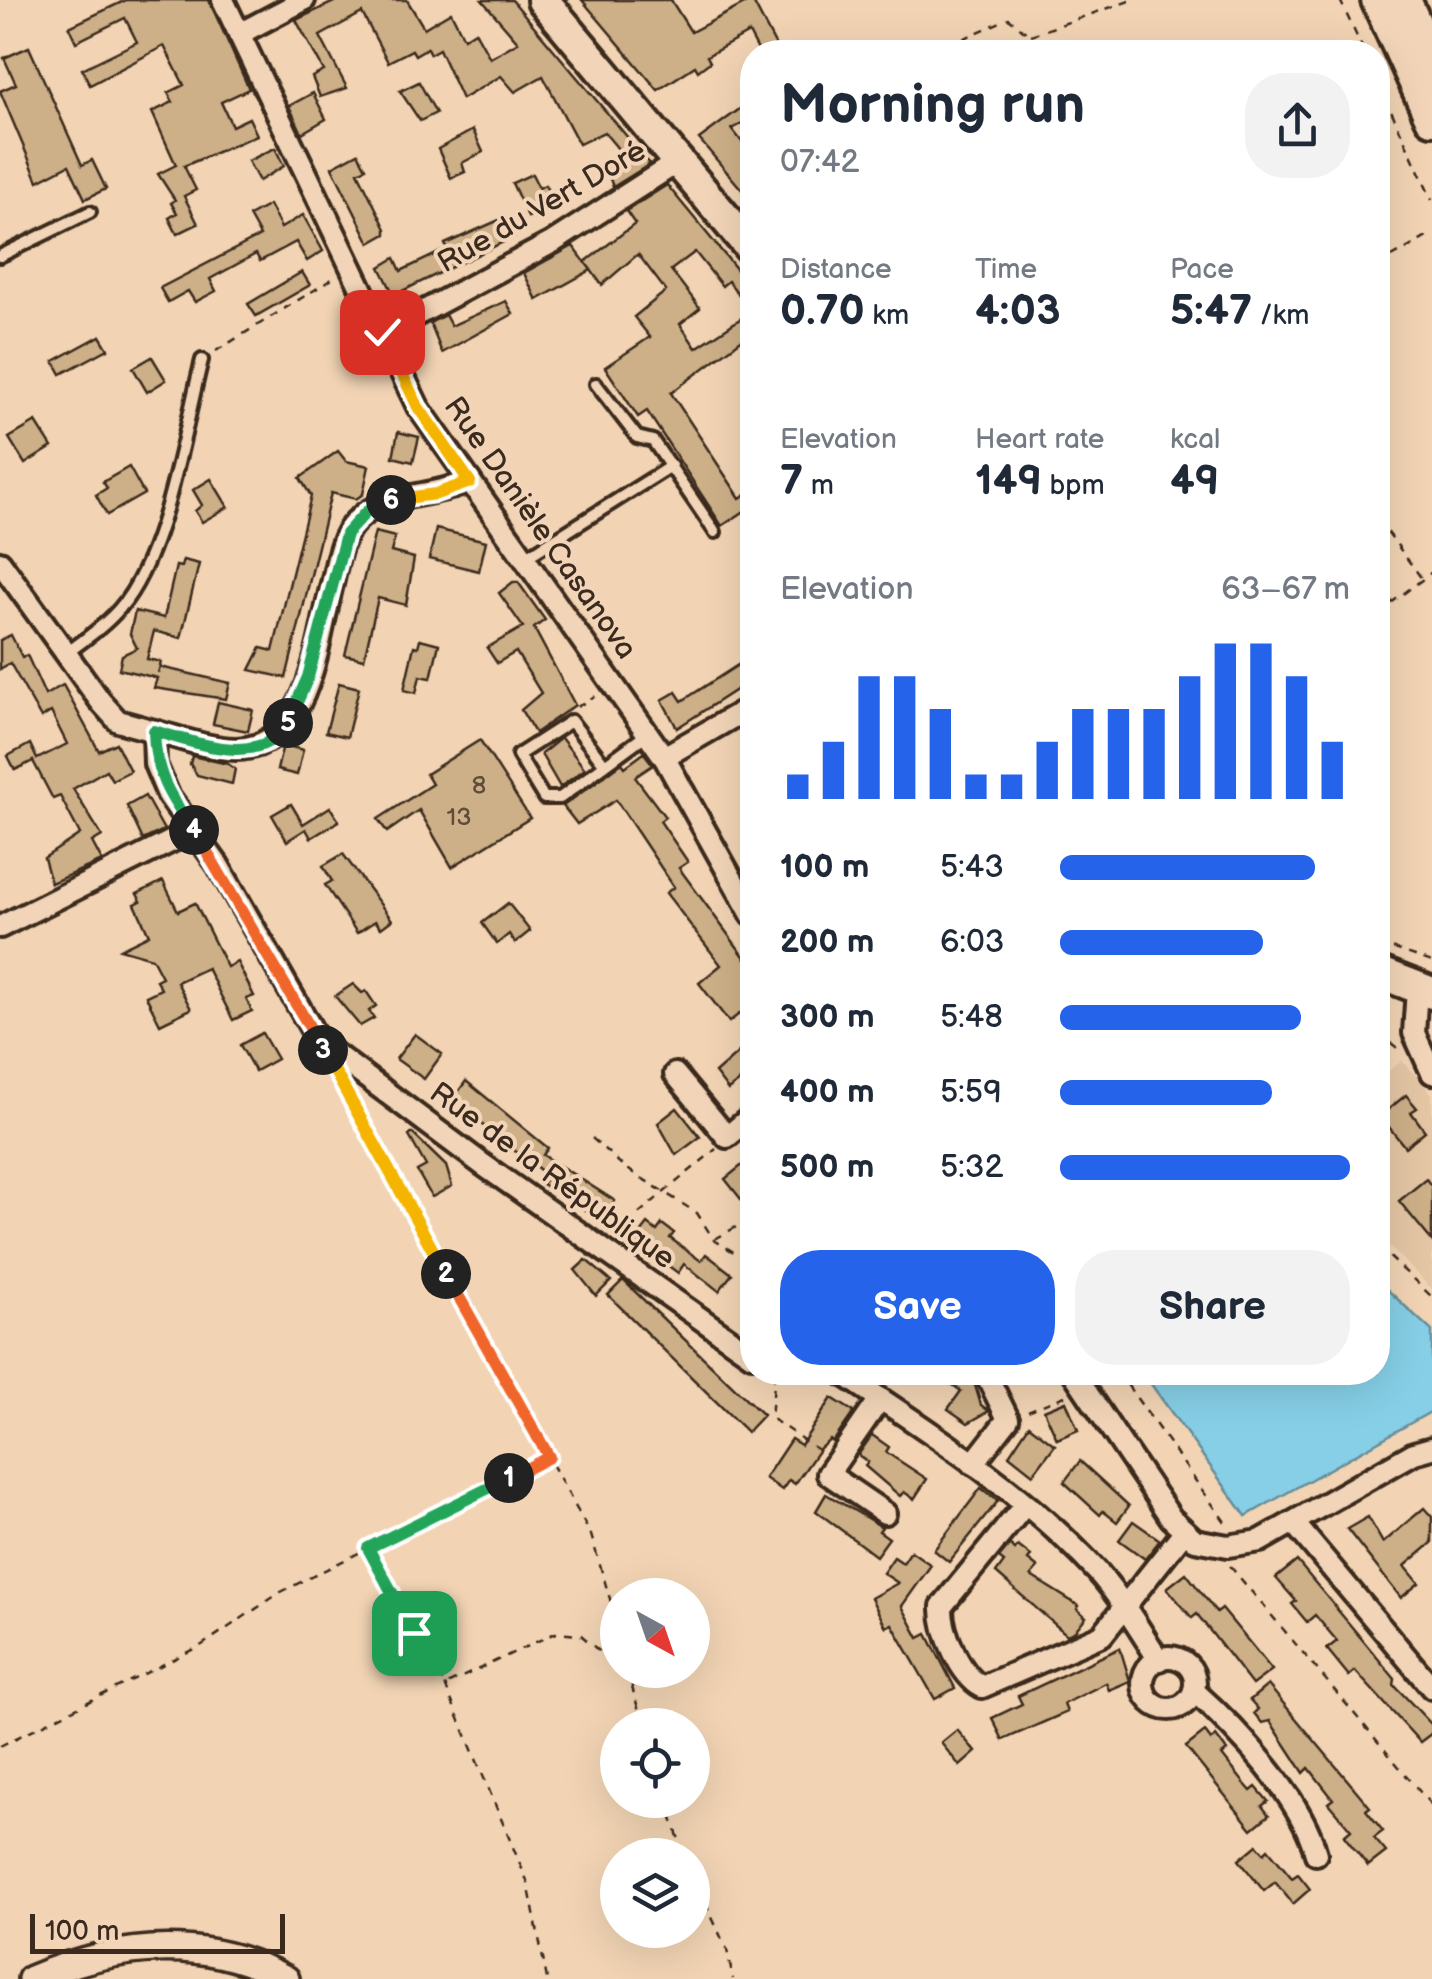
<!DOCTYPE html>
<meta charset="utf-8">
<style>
:root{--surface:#fff;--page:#f2f2f3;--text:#1f2937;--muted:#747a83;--accent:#2563eb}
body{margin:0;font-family:"Balsamiq Sans",sans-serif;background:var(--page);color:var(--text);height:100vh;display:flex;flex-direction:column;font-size:38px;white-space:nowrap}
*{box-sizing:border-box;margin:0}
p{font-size:32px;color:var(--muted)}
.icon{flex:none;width:55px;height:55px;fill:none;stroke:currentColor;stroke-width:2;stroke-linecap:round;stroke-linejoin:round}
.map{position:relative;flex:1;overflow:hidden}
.details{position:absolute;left:740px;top:40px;width:650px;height:1345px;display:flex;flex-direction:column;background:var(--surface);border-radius:40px;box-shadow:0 10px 40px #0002}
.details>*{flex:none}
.needle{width:65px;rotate:140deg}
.buttons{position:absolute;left:600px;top:1578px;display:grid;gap:20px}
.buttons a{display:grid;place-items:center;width:110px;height:110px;border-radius:50%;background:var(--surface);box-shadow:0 10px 40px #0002;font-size:50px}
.scale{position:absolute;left:30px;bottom:25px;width:255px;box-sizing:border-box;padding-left:10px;border:5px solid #3b2a1e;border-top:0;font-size:28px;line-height:35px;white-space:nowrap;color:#3b2a1e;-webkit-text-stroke:8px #f2d5b8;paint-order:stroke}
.pin{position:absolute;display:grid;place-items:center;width:85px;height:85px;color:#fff;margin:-42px;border-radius:20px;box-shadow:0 5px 15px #0006}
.km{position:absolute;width:50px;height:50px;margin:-25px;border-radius:50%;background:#222;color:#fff;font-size:28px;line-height:50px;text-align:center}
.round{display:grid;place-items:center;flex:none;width:105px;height:105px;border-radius:40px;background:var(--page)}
.headline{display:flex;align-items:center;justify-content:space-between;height:170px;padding:0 40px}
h1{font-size:55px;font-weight:700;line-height:75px}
.stats{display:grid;grid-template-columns:repeat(3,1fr);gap:15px;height:170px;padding:10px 40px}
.stats div{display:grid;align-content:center}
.stats b{font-size:42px;font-weight:700}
.stats small{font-size:28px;font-weight:400}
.stats p{font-size:28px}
.chart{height:280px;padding:20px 40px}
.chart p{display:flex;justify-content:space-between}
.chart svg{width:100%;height:180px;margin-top:10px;stroke:var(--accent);stroke-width:6}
.action{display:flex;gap:20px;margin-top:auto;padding:20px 40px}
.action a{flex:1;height:115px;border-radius:40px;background:var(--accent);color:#fff;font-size:40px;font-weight:700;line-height:115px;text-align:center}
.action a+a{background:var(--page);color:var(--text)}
ul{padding:0 40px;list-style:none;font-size:32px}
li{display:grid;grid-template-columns:160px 120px 1fr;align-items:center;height:75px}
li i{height:25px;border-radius:12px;background:var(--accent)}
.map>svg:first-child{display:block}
.built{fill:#e4c6a4}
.water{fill:#86cfe7;stroke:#688d97;stroke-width:2.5}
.building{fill:#cdb088;stroke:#3b2a1e;stroke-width:2.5;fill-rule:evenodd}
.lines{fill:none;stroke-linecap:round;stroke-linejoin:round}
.service-casing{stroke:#3b2a1e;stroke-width:18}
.minor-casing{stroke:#3b2a1e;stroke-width:28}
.tertiary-casing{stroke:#3b2a1e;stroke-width:32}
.secondary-casing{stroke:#3b2a1e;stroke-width:38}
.primary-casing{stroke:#3b2a1e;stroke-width:40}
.path{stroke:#3b2a1e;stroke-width:2.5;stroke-dasharray:8 8;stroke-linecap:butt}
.service{stroke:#f2d5b8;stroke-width:10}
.minor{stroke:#f2d5b8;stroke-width:20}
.tertiary{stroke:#f2d5b8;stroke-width:25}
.secondary{stroke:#f2d5b8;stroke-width:30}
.primary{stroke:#f2d5b8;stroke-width:32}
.split-1-casing{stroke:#fff;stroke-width:20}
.split-2-casing{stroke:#fff;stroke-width:20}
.split-3-casing{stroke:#fff;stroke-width:20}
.split-4-casing{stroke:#fff;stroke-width:20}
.split-5-casing{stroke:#fff;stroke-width:20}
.split-6-casing{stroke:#fff;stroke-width:20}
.split-7-casing{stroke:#fff;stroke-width:20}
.split-1{stroke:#22a559;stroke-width:12}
.split-2{stroke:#f0652b;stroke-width:12}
.split-3{stroke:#f5b400;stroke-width:12}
.split-4{stroke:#f0652b;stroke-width:12}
.split-5{stroke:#22a559;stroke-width:12}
.split-6{stroke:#22a559;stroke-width:12}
.split-7{stroke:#f5b400;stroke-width:12}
.labels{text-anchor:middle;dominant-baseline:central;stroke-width:8;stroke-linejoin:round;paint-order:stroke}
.number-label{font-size:25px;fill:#604c38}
.street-label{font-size:30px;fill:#3b2a1e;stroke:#f2d5b8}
</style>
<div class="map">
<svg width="1432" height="1979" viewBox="0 0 1432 1979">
<rect width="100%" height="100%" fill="#f2d4b4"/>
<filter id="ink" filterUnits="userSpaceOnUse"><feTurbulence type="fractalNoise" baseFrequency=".01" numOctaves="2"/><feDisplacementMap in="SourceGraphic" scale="20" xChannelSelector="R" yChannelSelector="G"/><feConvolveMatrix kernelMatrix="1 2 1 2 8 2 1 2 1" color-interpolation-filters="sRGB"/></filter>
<g filter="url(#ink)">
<polygon class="built" points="1402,1061 1432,1094 1432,1289 1378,1235 1378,1079"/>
<polygon class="water" points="1378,1281 1432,1331 1432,1411 1246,1516 1143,1373 1378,1372"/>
<g class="building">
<polygon points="126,0 209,0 249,89 221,102 232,126 249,118 257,135 184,166 196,190 184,196 198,224 177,234 169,218 177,213 171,203 175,200 158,174 176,165 152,112 173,102 168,93 184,85 164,46 90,85 82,69 137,42 125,18 76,42 69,27"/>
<polygon points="338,0 407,0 424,28 451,12 464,38 475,31 490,58 518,42 482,0 512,0 650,164 613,187 606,168 624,156 604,132 579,144 543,76 515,92 501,76 462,99 439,49 430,54 427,48 415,55 412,50 388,62 362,13 320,36 347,88 320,97 312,77 324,71 296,20"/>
<polygon points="582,0 671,0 691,32 752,0 779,52 759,52 749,33 707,56 710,62 698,71 695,66 658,90"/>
<polygon points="29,47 82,165 92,160 106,189 85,199 69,165 38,181 0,91 16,84 4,58"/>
<polygon points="419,82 436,113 420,121 400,91"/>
<polygon points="313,93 326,119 302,133 289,106"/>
<polygon points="752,100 752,119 732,129 752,155 752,183 743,191 699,139"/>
<polygon points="473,130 483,152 462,163 465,172 451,178 438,149"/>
<polygon points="275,148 284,166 259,181 248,161"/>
<polygon points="358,153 366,168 358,172 386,229 386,234 370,243 332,167"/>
<polygon points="532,174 539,188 545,185 555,205 528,217 512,183"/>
<path d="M667 185 752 288V332L671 393 740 498 752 490V506L722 526 647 411 638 417 605 367 650 337 634 317 666 291 638 254 602 285 585 262 635 224 626 211ZM695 252 722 286 728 281 752 311 696 348 680 324 700 308 671 270Z"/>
<polygon points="269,205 281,228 303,215 323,251 307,261 296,242 260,261 256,254 210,279 216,291 195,302 188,291 168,302 160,288 260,236 249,216"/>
<polygon points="506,217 514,237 394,295 380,267 395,258 401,271 447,249 445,244"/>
<polygon points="573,246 591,270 537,300 524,273"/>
<polygon points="302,272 310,285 256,316 248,304"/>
<polygon points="506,301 513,314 442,353 430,323 445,315 451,326"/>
<polygon points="100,336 108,349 61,374 54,361"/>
<polygon points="152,357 166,380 147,392 133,368"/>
<polygon points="36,422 52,447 25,464 9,438"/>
<polygon points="398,432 419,437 413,462 393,457"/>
<polygon points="338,451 346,461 369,466 363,494 356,499 331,493 286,678 250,670 261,648 273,651 311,496 300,478"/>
<polygon points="129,467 144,494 107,515 96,495 107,488 103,482"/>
<polygon points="211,479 228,507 202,522 195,511 202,505 193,490"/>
<polygon points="436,529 486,541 479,571 429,559"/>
<polygon points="375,532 395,537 391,552 414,558 406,605 378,598 364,659 345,655"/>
<polygon points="183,560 199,564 181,638 154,631 147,659 161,662 158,673 160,667 230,683 226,699 154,688 157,678 119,669 122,655 137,648 130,634 135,611 164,618 176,566 181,567"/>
<polygon points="513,582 518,582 545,620 534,628 575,705 535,733 521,710 541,693 516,652 497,663 487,648 523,627 499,593"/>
<polygon points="11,635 22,657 27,655 45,695 63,685 99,751 116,743 130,771 112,780 106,770 73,789 102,836 92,842 102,861 51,883 44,858 80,834 60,796 53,799 33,761 15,770 8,756 30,744 37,759 67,744 51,712 41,718 10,663 0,669 0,640"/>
<polygon points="420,639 439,644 431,678 420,676 416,693 404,690 414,646 418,647"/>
<polygon points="741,663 751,680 677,728 662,700 676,692 682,701"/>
<polygon points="339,683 359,688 347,737 326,732"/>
<polygon points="218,702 253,710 248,731 213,724"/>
<polygon points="561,738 585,769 560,787 541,754"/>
<polygon points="480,740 530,818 452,867 419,810 387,832 378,819 432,784 426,774"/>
<polygon points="283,745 303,750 297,775 277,770"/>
<polygon points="644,753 653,765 635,777 665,817 660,821 688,862 679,868 752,967 752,1004 729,1022 699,983 721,965 666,893 674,887 616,800 577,824 563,806 622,763 625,767"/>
<polygon points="192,756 228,764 235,769 232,784 197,775 190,764"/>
<polygon points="145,796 164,830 143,840 127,806"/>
<polygon points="291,804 303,824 330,807 339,821 311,838 306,829 287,841 272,815"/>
<polygon points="343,854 392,920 381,928 375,921 357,933 325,885 332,881 323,866"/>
<polygon points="163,881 178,911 195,903 227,967 237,962 254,996 246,999 252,1011 233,1020 207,968 177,982 191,1009 160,1024 146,996 161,989 156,980 162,977 152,958 120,949 149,935 135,904 141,901 137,894"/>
<polygon points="508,903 530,931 515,943 509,934 497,944 482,923"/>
<polygon points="353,984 362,993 366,991 376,1006 369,1011 374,1018 360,1026 335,996"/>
<polygon points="262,1033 277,1059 255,1071 240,1045"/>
<polygon points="415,1034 442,1054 424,1079 396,1059"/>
<polygon points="741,1050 752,1072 728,1090 715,1073"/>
<polygon points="466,1081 548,1148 543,1155 615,1201 603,1221 542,1184 548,1176 463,1110 453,1099"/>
<polygon points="1406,1095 1417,1108 1411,1112 1425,1131 1405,1147 1380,1116"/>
<polygon points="677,1108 700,1137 676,1155 658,1123"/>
<polygon points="412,1133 446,1166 452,1186 432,1197 417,1171 426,1166 409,1136"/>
<polygon points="746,1162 752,1171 752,1213 725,1179"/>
<polygon points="1426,1179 1432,1187 1432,1241 1399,1201"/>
<polygon points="648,1224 657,1231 662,1224 674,1233 670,1238 701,1261 706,1254 732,1274 719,1291 684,1264 678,1273 635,1241"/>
<polygon points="586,1260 611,1281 596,1296 575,1270"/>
<polygon points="623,1280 763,1415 747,1432 608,1295"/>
<polygon points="935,1372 971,1372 981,1405 989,1411 968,1423 948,1409 961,1391"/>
<polygon points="832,1398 854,1412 833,1442 830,1440 820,1448 795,1484 789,1480 782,1490 765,1478 791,1439 801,1445"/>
<polygon points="1066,1401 1078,1430 1057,1439 1044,1410"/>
<polygon points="1029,1425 1055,1445 1033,1474 1009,1455"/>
<polygon points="872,1435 889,1447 886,1452 927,1479 914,1499 904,1492 900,1496 865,1466 868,1462 858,1455"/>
<polygon points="1080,1461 1129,1506 1117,1522 1103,1511 1100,1515 1064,1482"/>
<polygon points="981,1488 998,1501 949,1562 934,1550"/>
<polygon points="826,1494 882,1527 879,1531 889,1538 876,1556 816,1511"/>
<polygon points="1424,1508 1432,1517 1432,1543 1405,1566 1419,1583 1401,1598 1347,1529 1368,1517 1383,1543"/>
<polygon points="1133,1521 1160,1540 1145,1559 1119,1540"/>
<polygon points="1010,1545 1015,1550 1018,1546 1031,1556 1028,1560 1038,1568 1031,1576 1079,1606 1077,1609 1086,1617 1074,1632 1067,1635 996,1573 1004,1562 999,1558"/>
<polygon points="911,1551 931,1565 902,1606 919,1638 927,1634 955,1688 935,1699 892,1624 886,1627 871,1598 898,1583 883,1573 894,1557 903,1563"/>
<polygon points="1297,1561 1395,1679 1394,1685 1432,1725 1432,1733 1420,1742 1355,1671 1349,1676 1327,1649 1337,1641 1315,1615 1307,1622 1292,1604 1296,1601 1276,1578"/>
<polygon points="1186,1573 1217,1613 1222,1609 1272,1670 1252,1685 1197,1614 1192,1618 1167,1588"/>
<polygon points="1120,1648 1130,1681 1109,1690 1106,1683 1064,1704 1067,1712 1003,1740 992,1718 1022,1704 1018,1696"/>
<polygon points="1268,1685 1370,1807 1366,1810 1383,1831 1374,1838 1386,1852 1368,1866 1344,1836 1351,1830 1328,1803 1333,1799 1309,1768 1304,1773 1270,1721 1262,1723 1254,1713 1258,1709 1250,1700"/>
<polygon points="957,1730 976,1752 960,1766 941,1743"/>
<polygon points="1205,1732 1211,1740 1216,1736 1227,1751 1222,1755 1244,1783 1251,1791 1256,1787 1268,1801 1262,1806 1269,1815 1252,1829 1186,1747"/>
<polygon points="1257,1845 1264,1853 1268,1849 1292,1878 1298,1874 1310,1889 1293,1904 1275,1882 1264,1891 1239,1860"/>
</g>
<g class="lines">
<defs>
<g id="service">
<polyline points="0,256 90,212"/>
<polyline points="596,384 637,437 653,441 715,532"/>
<polyline points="525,558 671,466"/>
<path d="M67 653C85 639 105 626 120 608 166 555 184 429 202 360"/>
<polyline points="605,765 571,721 518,755 544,798 560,798 647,734"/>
</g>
<g id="minor">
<polyline points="223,0 418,407 664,757 752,915"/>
<polyline points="239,34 304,0"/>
<polyline points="383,333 553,242 679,161"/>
<polyline points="0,562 101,702 118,721 154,731 155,764 168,795 218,865 319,1042 482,1164 752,1355"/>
<path d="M154 731C180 738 209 749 236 749 310 748 318 639 332 584 337 563 340 537 356 521 386 491 434 498 470 481"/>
<polyline points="664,757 752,706"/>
<polyline points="0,927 194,830"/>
<polyline points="1417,989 1414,1033 1432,1073"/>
<polyline points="675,1074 727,1137 752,1116"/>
<path d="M840 1372C929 1431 1024 1492 1097 1571 1121 1598 1139 1629 1159 1660"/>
<polyline points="1073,1372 1171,1518 1195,1540 1228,1546 1260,1541 1414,1453 1432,1448"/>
<polyline points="880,1399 828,1474 885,1513"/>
<polyline points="973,1464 1008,1419 985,1372"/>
<path d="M1024 1506 942 1606C941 1631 960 1675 982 1687L1102 1635 1183 1533"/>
<polyline points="1294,1523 1432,1688"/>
<circle cx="1169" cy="1683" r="26"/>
<path d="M1194 1691C1237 1729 1302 1798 1316 1854"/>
</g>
<path id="tertiary" d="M31 1979C115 1944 203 1933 286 1979"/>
<g id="secondary">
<polyline points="543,0 752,250"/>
<polyline points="1378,972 1432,993"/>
</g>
<g id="primary">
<polyline points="1378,0 1432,118"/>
<polyline points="1404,0 1432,62"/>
</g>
</defs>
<use href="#service" class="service-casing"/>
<use href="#minor" class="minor-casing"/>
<use href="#tertiary" class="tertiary-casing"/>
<use href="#secondary" class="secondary-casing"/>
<use href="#primary" class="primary-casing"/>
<g class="path">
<polyline points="1340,0 1364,52"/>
<polyline points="1031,35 1132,0"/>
<polyline points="934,52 1009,18 1029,35 1040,52"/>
<polyline points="1378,82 1432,200"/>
<polyline points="1378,265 1432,234"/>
<polyline points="216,351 337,276"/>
<polyline points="1378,519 1422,579"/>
<polyline points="1378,613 1432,572"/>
<polyline points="577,707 595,696"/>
<polyline points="1378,943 1432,962"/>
<polyline points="1378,1033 1400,1050"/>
<polyline points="344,1085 591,1535 618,1626"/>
<polyline points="592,1138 624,1167 697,1213 714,1240 752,1263"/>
<polyline points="614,1234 716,1149"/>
<polyline points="715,1239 752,1218"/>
<polyline points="1378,1246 1432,1297"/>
<polyline points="775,1372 771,1418 818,1450"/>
<polyline points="1118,1372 1228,1526"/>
<polyline points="1028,1411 1067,1395"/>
<polyline points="368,1549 445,1685 555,1633 581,1635 618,1668"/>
<polyline points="1230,1566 1432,1806"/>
<polyline points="619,1670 629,1683"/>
<polyline points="627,1670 643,1725"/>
<polyline points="445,1685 528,1883 547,1979"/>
<polyline points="0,1746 202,1645 281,1592 548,1458"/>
<polyline points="666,1800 684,1855"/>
<polyline points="692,1874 727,1950 733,1979"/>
</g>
<use href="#service" class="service"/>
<use href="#minor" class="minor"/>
<use href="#tertiary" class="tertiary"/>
<use href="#secondary" class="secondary"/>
<use href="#primary" class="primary"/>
</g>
</g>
<g class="lines" filter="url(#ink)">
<defs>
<polyline id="split-1" points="414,1633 368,1548 509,1478"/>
<polyline id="split-2" points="446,1274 549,1457 509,1478"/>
<polyline id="split-3" points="323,1050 446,1274"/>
<polyline id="split-4" points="194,830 323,1050"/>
<path id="split-5" d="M194 830C169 797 155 773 154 731 195 742 260 769 288 723"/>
<polyline id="split-6" points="288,723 308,677 346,534 366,512 391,500"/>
<polyline id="split-7" points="382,332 418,407 470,482 436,494 391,500"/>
</defs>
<use href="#split-1" class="split-1-casing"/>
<use href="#split-2" class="split-2-casing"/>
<use href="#split-3" class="split-3-casing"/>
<use href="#split-4" class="split-4-casing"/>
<use href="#split-5" class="split-5-casing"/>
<use href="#split-6" class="split-6-casing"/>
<use href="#split-7" class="split-7-casing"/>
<use href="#split-1" class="split-1"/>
<use href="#split-2" class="split-2"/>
<use href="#split-3" class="split-3"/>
<use href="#split-4" class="split-4"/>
<use href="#split-5" class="split-5"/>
<use href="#split-6" class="split-6"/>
<use href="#split-7" class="split-7"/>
</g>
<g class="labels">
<g class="number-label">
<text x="479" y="785">8</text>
<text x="459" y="817">13</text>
</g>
<g class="street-label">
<text transform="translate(542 207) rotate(-30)">Rue du Vert Doré</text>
<text transform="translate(540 528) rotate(55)">Rue Danièle Casanova</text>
<text transform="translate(552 1176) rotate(36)">Rue de la République</text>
</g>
</g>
</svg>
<div class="buttons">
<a><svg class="needle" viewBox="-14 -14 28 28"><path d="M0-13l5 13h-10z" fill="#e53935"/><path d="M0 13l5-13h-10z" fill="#747a83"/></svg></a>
<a><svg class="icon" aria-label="locate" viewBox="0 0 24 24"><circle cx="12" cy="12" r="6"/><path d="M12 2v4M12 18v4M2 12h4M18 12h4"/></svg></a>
<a><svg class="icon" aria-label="layers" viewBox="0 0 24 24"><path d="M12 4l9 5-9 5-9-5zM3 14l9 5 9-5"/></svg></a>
</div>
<div class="scale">100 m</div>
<div class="pin" style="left:414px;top:1633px;background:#1e9e55"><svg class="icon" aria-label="arrive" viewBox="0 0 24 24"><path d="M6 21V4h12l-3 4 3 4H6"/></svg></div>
<div class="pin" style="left:382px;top:332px;background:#d93025"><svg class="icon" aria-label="check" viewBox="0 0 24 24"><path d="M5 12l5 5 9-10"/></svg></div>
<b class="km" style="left:509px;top:1478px">1</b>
<b class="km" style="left:446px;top:1274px">2</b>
<b class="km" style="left:323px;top:1050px">3</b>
<b class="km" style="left:194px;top:830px">4</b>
<b class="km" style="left:288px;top:723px">5</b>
<b class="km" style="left:391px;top:500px">6</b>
<section class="details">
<div class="headline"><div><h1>Morning run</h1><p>07:42</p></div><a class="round"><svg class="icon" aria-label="share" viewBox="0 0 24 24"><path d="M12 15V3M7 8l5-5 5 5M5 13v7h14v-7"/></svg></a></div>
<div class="stats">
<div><p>Distance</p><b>0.70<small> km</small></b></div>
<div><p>Time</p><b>4:03</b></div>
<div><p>Pace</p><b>5:47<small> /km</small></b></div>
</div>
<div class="stats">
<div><p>Elevation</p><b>7<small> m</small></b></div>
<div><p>Heart rate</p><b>149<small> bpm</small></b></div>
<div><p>kcal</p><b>49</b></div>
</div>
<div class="chart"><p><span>Elevation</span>63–67 m</p>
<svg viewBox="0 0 160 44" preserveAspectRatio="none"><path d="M5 44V38M15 44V30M25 44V14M35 44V14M45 44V22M55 44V38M65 44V38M75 44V30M85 44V22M95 44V22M105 44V22M115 44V14M125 44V6M135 44V6M145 44V14M155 44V30"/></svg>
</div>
<ul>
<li><b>100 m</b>5:43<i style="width:88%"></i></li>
<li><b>200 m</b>6:03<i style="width:70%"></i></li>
<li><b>300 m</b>5:48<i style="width:83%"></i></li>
<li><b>400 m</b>5:59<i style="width:73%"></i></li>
<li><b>500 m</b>5:32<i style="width:100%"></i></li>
</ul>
<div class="action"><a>Save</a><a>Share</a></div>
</section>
</div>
